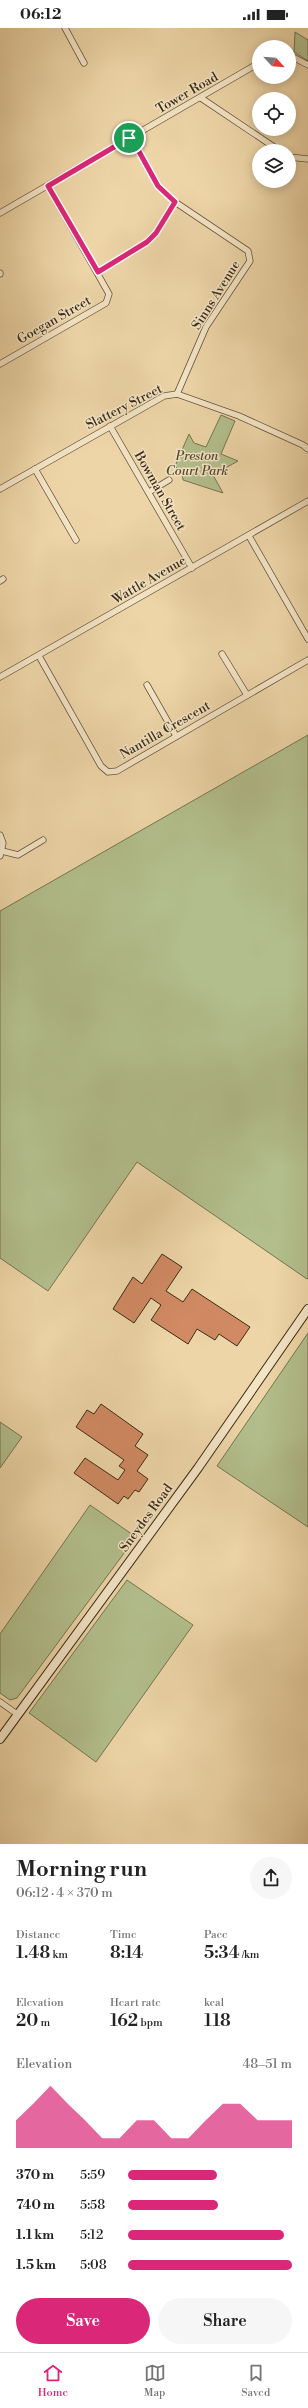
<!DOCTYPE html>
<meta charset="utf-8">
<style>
:root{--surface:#fff;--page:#f6f6f6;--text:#222;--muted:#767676;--line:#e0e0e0;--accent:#db2777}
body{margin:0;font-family:"Libre Bodoni",serif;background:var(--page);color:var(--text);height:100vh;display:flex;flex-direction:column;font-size:15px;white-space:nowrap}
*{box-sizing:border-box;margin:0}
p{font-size:13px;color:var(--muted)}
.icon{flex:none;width:22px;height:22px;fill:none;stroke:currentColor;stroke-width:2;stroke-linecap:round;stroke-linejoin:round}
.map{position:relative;height:1816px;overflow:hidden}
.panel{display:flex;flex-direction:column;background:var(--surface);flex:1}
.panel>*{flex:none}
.needle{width:26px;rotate:116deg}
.tools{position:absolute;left:252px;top:12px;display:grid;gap:8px}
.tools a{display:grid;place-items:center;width:44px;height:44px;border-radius:50%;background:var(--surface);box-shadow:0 2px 10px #0003;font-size:20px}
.pin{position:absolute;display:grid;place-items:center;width:34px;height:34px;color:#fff;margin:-17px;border:2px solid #fff;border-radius:50%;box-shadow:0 1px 4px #0007}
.round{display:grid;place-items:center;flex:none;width:42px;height:42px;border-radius:21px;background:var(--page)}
.head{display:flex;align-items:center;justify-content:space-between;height:68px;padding:0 16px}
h1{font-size:22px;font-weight:600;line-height:30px}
.stats{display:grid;grid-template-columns:repeat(3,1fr);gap:6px;height:68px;padding:4px 16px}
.stats div{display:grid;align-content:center}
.stats b{font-size:17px;font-weight:600}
.stats small{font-size:11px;font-weight:400}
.stats p{font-size:11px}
.chart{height:112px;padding:8px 16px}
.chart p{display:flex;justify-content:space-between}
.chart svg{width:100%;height:72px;margin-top:4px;fill:var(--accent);opacity:.7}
.primary-button{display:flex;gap:8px;margin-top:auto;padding:8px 16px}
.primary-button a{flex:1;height:46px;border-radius:24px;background:var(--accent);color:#fff;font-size:16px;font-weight:600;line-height:46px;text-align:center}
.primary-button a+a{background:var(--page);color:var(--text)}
ul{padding:0 16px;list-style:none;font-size:13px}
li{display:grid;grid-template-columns:64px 48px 1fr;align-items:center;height:30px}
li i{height:10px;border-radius:5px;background:var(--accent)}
.status{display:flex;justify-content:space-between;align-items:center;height:28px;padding:0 20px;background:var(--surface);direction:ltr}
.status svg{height:11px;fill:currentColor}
.menu{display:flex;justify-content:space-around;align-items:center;height:56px;border-top:1px solid var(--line);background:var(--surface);font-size:11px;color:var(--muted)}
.menu a{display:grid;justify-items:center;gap:2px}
.menu .selected{color:var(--accent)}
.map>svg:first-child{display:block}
.green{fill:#b2be8c;stroke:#777551}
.building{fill:#d18a63;stroke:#3c2c16}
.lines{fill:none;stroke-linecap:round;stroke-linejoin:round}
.minor-casing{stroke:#68563a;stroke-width:7}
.secondary-casing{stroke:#3c2c16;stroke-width:10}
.minor{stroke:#f3e4c6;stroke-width:5.5}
.secondary{stroke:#f3e4c6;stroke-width:8}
.route-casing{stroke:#fff;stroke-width:8}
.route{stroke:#db2777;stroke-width:5}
.labels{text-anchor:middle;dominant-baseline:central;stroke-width:3;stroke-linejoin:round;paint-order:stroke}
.street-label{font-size:13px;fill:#3c2c16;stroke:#f3e4c6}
.park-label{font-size:13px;font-style:italic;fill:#54492e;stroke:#f3e4c6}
</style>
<div class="status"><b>06:12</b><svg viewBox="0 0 49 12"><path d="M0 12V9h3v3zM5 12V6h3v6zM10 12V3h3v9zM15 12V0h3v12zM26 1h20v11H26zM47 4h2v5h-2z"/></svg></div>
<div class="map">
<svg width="308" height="1816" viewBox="0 0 308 1816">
<rect width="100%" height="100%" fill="#edd5a7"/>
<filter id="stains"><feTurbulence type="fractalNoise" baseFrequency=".005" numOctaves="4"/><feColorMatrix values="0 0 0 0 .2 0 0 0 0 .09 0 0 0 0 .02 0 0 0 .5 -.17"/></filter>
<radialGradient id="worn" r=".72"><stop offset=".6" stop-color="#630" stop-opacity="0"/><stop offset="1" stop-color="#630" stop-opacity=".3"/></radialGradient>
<g class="green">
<polygon points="295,4 308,12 308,33 294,24"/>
<polygon points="221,387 235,393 221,426 238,433 213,447 223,465 183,452 182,445 175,438 189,406 194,415 206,419"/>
<polygon points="308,707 308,1250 307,1251 137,1134 48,1263 0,1230 0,883"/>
<polygon points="308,1305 308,1499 217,1438"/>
<polygon points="0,1394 22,1409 0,1440"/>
<polygon points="90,1477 136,1509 17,1670 10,1672 0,1665 0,1606"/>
<polygon points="127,1552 193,1597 96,1734 29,1685"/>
</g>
<g class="building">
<polygon points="162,1226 182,1239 166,1263 183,1274 192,1261 250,1299 237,1318 219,1306 215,1312 197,1301 188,1316 151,1292 161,1277 151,1270 134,1295 113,1281 133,1249 142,1256"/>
<polygon points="101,1376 143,1406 135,1418 148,1427 137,1443 148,1451 139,1464 135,1462 128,1471 124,1468 118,1476 74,1445 85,1430 118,1452 125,1442 119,1438 124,1432 76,1399 87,1382 94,1386"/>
</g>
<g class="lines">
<defs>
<g id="minor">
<polyline points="65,0 84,35"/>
<polyline points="289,27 308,37"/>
<polyline points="201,70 280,123"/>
<polyline points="131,109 158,158 175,174 248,223 250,233 206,299 177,366"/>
<polyline points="289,129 308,131"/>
<polyline points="0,185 259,35"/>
<polyline points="98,244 147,214 156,205 175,174"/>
<polyline points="0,245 0,246"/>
<polyline points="0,336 106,275 109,266 48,158"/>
<polyline points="110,398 192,540"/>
<polyline points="35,441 76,512"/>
<polyline points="0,461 164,368 177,366 239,388 303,417 308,421"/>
<polyline points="149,464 169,452"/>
<polyline points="249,508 308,611"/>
<polyline points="0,553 3,551"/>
<polyline points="222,626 247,667"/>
<polyline points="39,628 101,738 108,744 117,743 308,632"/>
<polyline points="0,649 308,473"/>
<polyline points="147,657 176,708"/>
<polyline points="0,807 3,815 0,828"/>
<polyline points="2,823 18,827 43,812"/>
<polyline points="0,1674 17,1686"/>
</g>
<polyline id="secondary" points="0,1711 198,1440 308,1281"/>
</defs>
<use href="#minor" class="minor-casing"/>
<use href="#secondary" class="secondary-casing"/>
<use href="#minor" class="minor"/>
<use href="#secondary" class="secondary"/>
</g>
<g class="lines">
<defs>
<polygon id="route" points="131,109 158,158 175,174 156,205 147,214 98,244 48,158"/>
</defs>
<use href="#route" class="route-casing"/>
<use href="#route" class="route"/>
</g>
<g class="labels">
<g class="street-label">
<text transform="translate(187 65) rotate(-30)">Tower Road</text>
<text transform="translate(216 267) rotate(-58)">Sinns Avenue</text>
<text transform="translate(54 292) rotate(-30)">Goegan Street</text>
<text transform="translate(124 379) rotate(-27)">Slattery Street</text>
<text transform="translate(160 463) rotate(60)">Bowman Street</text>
<text transform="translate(149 552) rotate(-30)">Wattle Avenue</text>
<text transform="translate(165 702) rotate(-30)">Nantilla Crescent</text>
<text transform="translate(146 1490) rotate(-54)">Sneydes Road</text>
</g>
<g class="park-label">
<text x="197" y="428">Preston<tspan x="197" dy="15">Court Park</tspan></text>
</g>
</g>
<rect width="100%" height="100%" filter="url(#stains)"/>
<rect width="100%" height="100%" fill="url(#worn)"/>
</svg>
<div class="tools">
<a><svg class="needle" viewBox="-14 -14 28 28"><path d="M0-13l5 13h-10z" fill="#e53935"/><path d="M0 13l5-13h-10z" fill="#767676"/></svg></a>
<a><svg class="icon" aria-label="locate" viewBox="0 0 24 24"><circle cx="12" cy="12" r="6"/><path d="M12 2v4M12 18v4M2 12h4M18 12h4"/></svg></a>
<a><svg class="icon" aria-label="layers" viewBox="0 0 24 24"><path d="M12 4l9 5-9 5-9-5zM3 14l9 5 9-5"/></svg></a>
</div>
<div class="pin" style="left:129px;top:110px;background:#1e9e55"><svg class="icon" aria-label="arrive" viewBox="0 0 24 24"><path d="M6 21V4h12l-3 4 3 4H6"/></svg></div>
</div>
<section class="panel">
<div class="head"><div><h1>Morning run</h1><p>06:12 · 4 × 370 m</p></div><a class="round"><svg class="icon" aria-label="share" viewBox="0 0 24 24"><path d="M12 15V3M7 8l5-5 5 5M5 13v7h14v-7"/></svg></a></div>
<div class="stats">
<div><p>Distance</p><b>1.48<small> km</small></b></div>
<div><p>Time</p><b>8:14</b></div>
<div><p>Pace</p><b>5:34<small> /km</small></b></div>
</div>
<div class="stats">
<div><p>Elevation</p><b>20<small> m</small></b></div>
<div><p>Heart rate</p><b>162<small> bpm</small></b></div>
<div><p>kcal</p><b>118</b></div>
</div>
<div class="chart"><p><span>Elevation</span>48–51 m</p>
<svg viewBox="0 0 160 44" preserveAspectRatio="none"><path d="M0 44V27L10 17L20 6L30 17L40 27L50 38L60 38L70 27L80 27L90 38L100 38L110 27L120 17L130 17L140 27L150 27L160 27V44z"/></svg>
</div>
<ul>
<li><b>370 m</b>5:59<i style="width:54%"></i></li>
<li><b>740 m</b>5:58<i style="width:55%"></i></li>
<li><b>1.1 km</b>5:12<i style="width:95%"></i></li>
<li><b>1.5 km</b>5:08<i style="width:100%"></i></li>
</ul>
<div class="primary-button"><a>Save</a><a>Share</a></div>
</section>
<nav class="menu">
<a class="selected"><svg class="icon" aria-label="home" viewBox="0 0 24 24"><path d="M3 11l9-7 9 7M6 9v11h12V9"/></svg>Home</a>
<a><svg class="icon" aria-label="map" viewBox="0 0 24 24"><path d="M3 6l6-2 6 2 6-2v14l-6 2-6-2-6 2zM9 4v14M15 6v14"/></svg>Map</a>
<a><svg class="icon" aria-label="saved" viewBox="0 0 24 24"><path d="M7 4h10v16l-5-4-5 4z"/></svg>Saved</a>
</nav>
